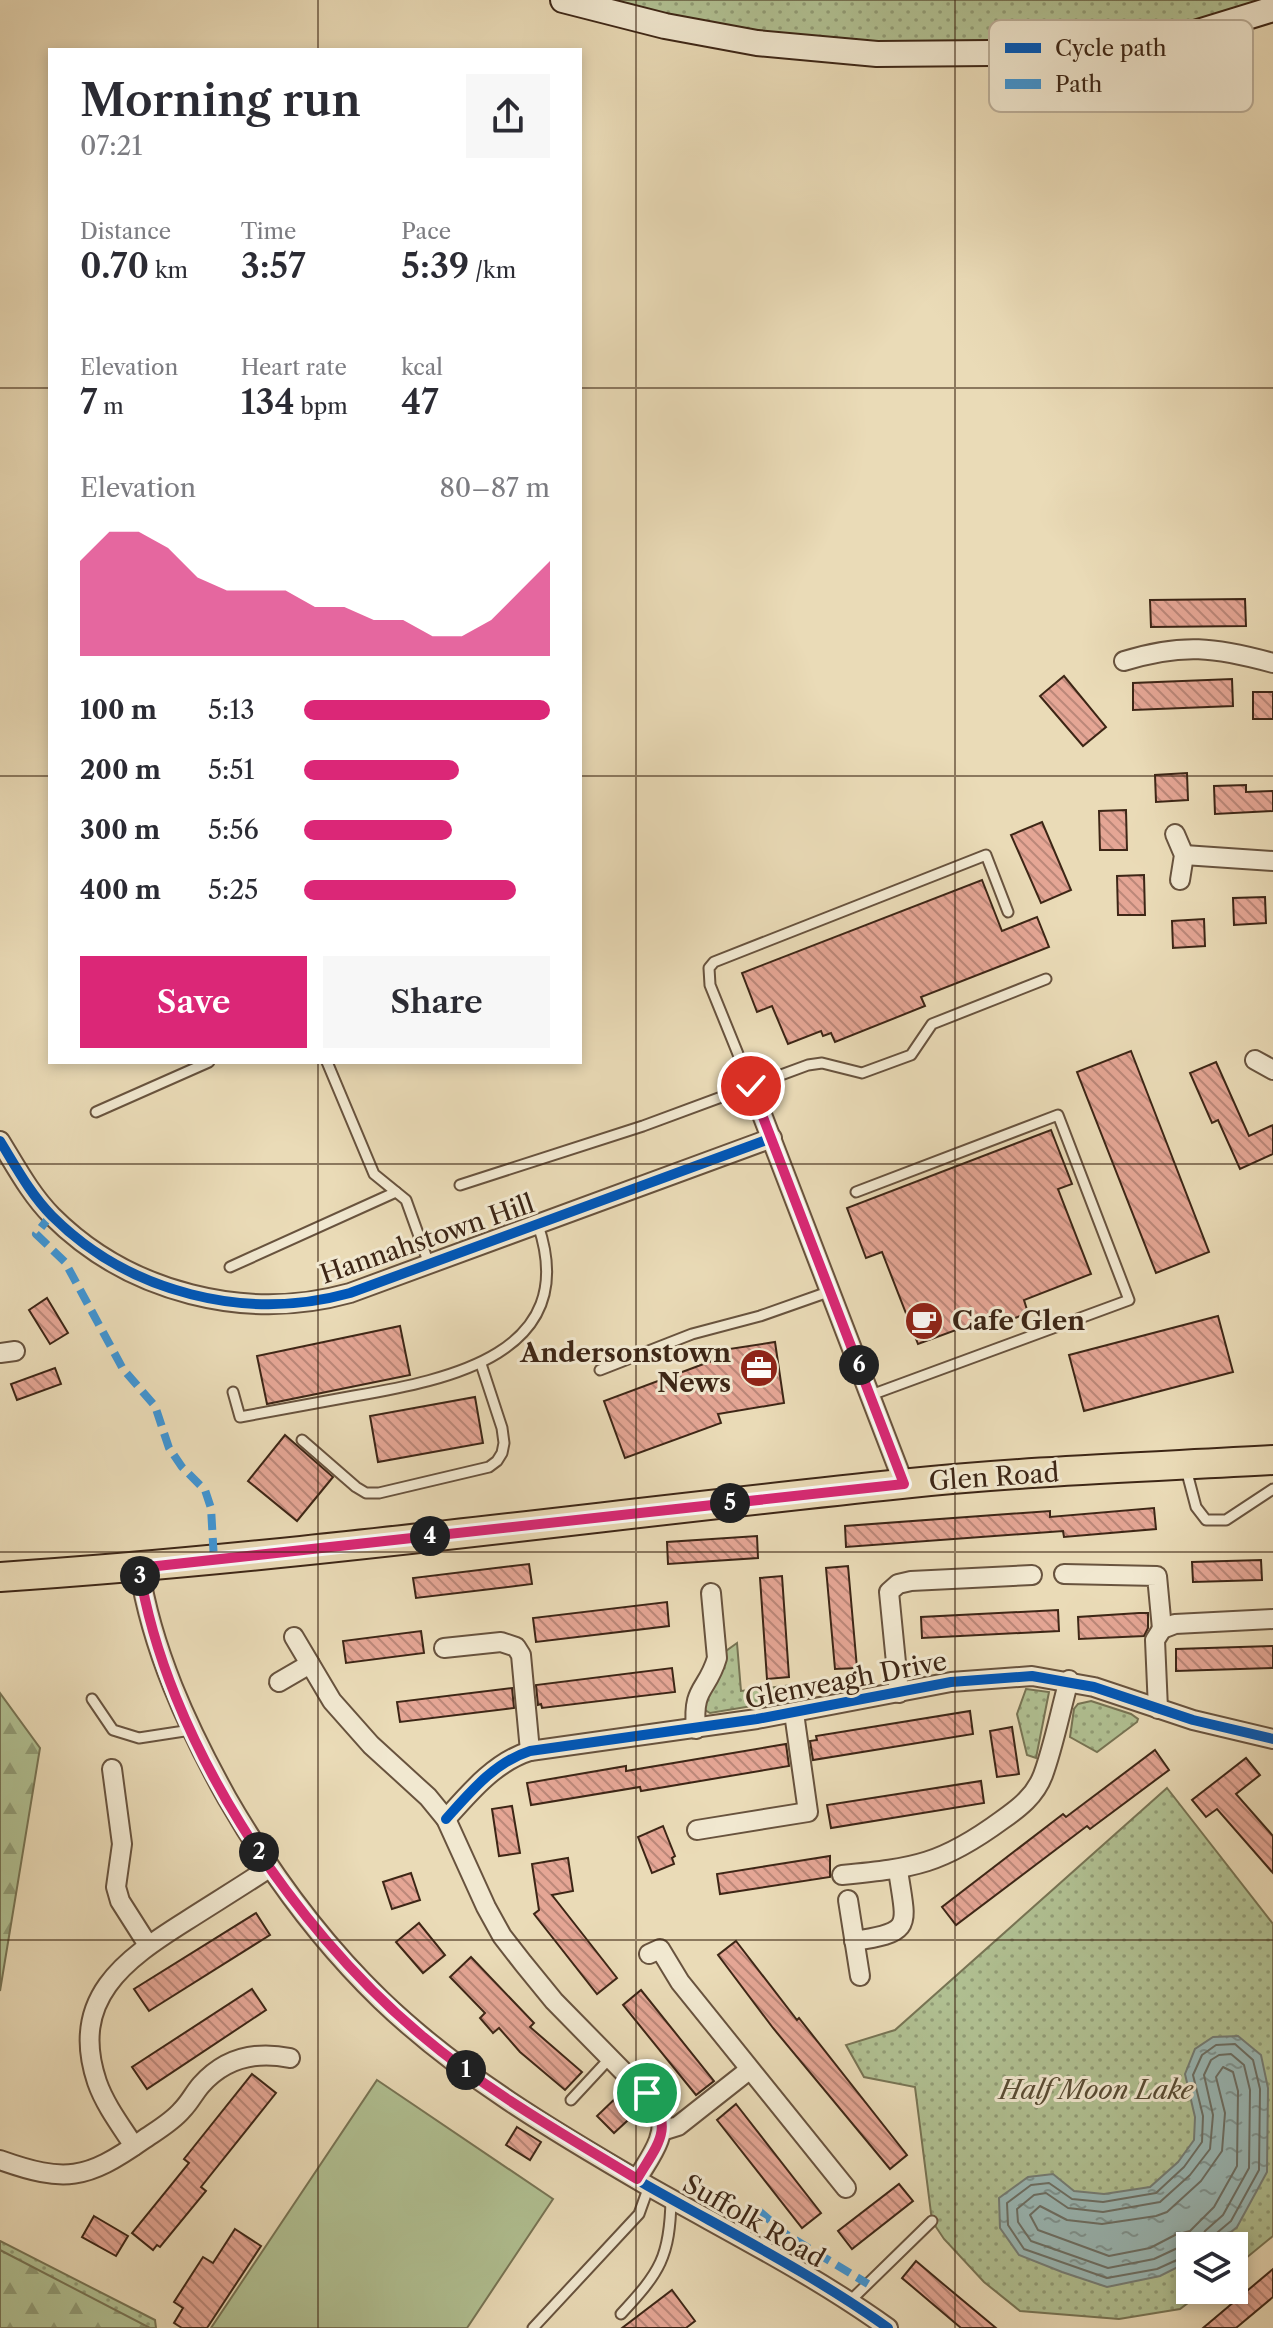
<!DOCTYPE html>
<meta charset="utf-8">
<style>
:root{--surface:#fff;--page:#f7f7f7;--text:#2b2b33;--muted:#7c7c81;--accent:#db2777}
body{margin:0;font-family:"Libre Caslon Text",serif;background:var(--page);color:var(--text);height:100vh;display:flex;flex-direction:column;font-size:30px;white-space:nowrap}
*{box-sizing:border-box;margin:0}
p{font-size:26px;color:var(--muted)}
.icon{flex:none;width:44px;height:44px;fill:none;stroke:currentColor;stroke-width:2;stroke-linecap:round;stroke-linejoin:round}
.map{position:relative;flex:1;overflow:hidden}
.details{position:absolute;left:48px;top:48px;width:534px;height:1016px;display:flex;flex-direction:column;background:var(--surface);border-radius:0px;box-shadow:0 4px 12px #0003}
.details>*{flex:none}
.buttons{position:absolute;left:1176px;top:2232px;display:grid;gap:16px}
.buttons a{display:grid;place-items:center;width:72px;height:72px;border-radius:0px;background:var(--surface);box-shadow:0 4px 12px #0003;font-size:40px}
.pin{position:absolute;display:grid;place-items:center;width:68px;height:68px;color:#fff;margin:-34px;border:4px solid #fff;border-radius:50%;box-shadow:0 2px 8px #0007}
.km{position:absolute;width:40px;height:40px;margin:-20px;border-radius:50%;background:#222;color:#fff;font-size:22px;line-height:40px;text-align:center}
.round{display:grid;place-items:center;flex:none;width:84px;height:84px;border-radius:0px;background:var(--page)}
.summary{display:flex;align-items:center;justify-content:space-between;height:136px;padding:0 32px}
h1{font-size:44px;font-weight:600;line-height:60px}
.figures{display:grid;grid-template-columns:repeat(3,1fr);gap:12px;height:136px;padding:8px 32px}
.figures div{display:grid;align-content:center}
.figures b{font-size:34px;font-weight:600}
.figures small{font-size:22px;font-weight:400}
.figures p{font-size:22px}
.chart{height:224px;padding:16px 32px}
.chart p{display:flex;justify-content:space-between}
.chart svg{width:100%;height:144px;margin-top:8px;fill:var(--accent);opacity:.7}
.button{display:flex;gap:16px;margin-top:auto;padding:16px 32px}
.button a{flex:1;height:92px;border-radius:0px;background:var(--accent);color:#fff;font-size:32px;font-weight:600;line-height:92px;text-align:center}
.button a+a{background:var(--page);color:var(--text)}
ul{padding:0 32px;list-style:none;font-size:26px}
li{display:grid;grid-template-columns:128px 96px 1fr;align-items:center;height:60px}
li i{height:20px;border-radius:10px;background:var(--accent)}
.map>svg:first-child{display:block}
.green{fill:url(#green-dots);stroke:#777454;stroke-width:2}
.forest{fill:url(#forest-firs);stroke:#777454;stroke-width:2}
.pitch{fill:#b1c193;stroke:#777454;stroke-width:2}
.water{fill:url(#water-ripples);stroke:#757e77;stroke-width:2}
.lines{fill:none;stroke-linecap:round;stroke-linejoin:round}
.shore{stroke:#6c7066;stroke-width:2}
.building{fill:url(#building-back-hatch);stroke:#3d2616;stroke-width:2}
.service-casing{stroke:#68533e;stroke-width:13}
.minor-casing{stroke:#68533e;stroke-width:22}
.secondary-casing{stroke:#3d2616;stroke-width:28}
.primary-casing{stroke:#3d2616;stroke-width:32}
.service{stroke:#f1e8d0;stroke-width:9}
.minor{stroke:#f1e8d0;stroke-width:18}
.secondary{stroke:#f1e8d0;stroke-width:24}
.primary{stroke:#eadbb7;stroke-width:28}
.quiet{stroke:#3f95d4;stroke-width:8;stroke-dasharray:16 8;stroke-linecap:butt}
.cycleway-casing{stroke:#f1e8d0;stroke-width:15}
.cycleway{stroke:#0057b8;stroke-width:10}
.route-casing{stroke:#fff;stroke-width:16}
.route{stroke:#db2777;stroke-width:10}
.grid{fill:none;stroke:#3d2616;stroke-width:2;stroke-opacity:0.55}
.labels{text-anchor:middle;dominant-baseline:central;stroke-width:6;stroke-linejoin:round;paint-order:stroke}
.street-label{font-size:26px;fill:#3d2616;stroke:#f1e8d0}
.poi-label{font-size:26px;font-weight:bold;fill:#3d2616;stroke:#f1e8d0;text-anchor:start}
.park-label{font-size:26px;font-style:italic;fill:#5a4d35;stroke:#f1e8d0}
.key{fill:#f1e8d0;stroke:#bbae98;stroke-width:2}
.key-label{font-size:22px;fill:#3d2616}
</style>
<div class="map">
<svg width="1273" height="2328" viewBox="0 0 1273 2328">
<defs>
<pattern id="green-dots" width="8" height="8" patternUnits="userSpaceOnUse" patternTransform="scale(2)"><rect width="8" height="8" fill="#b1c193"/><path d="M2 2h.1M6 6h.1" fill="none" stroke="#919d77" stroke-width="1.8" stroke-linecap="round"/></pattern>
<pattern id="forest-firs" width="22" height="20" patternUnits="userSpaceOnUse" patternTransform="scale(2)"><rect width="22" height="20" fill="#b1c193"/><path d="M5 1l3.5 6h-7zM16 11l3.5 6h-7z" fill="#919d77"/></pattern>
<pattern id="water-ripples" width="26" height="14" patternUnits="userSpaceOnUse" patternTransform="scale(2)"><rect width="26" height="14" fill="#9ab9b7"/><path d="M2 4q2-2 4 0t4 0M15 11q2-2 4 0t4 0" fill="none" stroke="#7f9694"/></pattern>
<pattern id="building-back-hatch" width="6" height="6" patternUnits="userSpaceOnUse" patternTransform="scale(2)"><rect width="6" height="6" fill="#e5a695"/><path d="M-1 5l2 2M0 0l6 6M5-1l2 2" fill="none" stroke="#bb8779"/></pattern>
</defs>
<rect width="100%" height="100%" fill="#eadbb7"/>
<filter id="stains"><feTurbulence type="fractalNoise" baseFrequency=".0025" numOctaves="4"/><feColorMatrix values="0 0 0 0 .2 0 0 0 0 .09 0 0 0 0 .02 0 0 0 .5 -.17"/></filter>
<radialGradient id="worn" r=".72"><stop offset=".6" stop-color="#630" stop-opacity="0"/><stop offset="1" stop-color="#630" stop-opacity=".3"/></radialGradient>
<g class="green">
<polygon points="565,0 1273,0 1169,41 757,43"/>
<polygon points="737,1643 741,1691 792,1685 794,1699 710,1713 705,1710 703,1703 726,1651"/>
<polygon points="1026,1689 1049,1692 1036,1758 1027,1755 1017,1714"/>
<polygon points="1091,1701 1131,1714 1138,1719 1137,1722 1097,1752 1070,1737 1074,1709 1078,1704"/>
<polygon points="1167,1788 1273,1924 1273,2236 1234,2268 1234,2246 1190,2246 1190,2290 1205,2290 1180,2309 1119,2319 1020,2311 984,2282 944,2239 932,2221 915,2087 864,2077 846,2045 895,2030"/>
<polygon points="0,2241 155,2320 156,2328 0,2328"/>
</g>
<g class="forest">
<polygon points="0,1693 40,1748 0,1991"/>
<polygon points="0,2250 150,2328 0,2328"/>
</g>
<polygon class="pitch" points="377,2080 553,2199 467,2328 211,2328"/>
<polygon class="water" points="1238,2036 1261,2055 1268,2088 1267,2172 1237,2227 1214,2246 1190,2246 1190,2261 1160,2276 1107,2287 1062,2272 1019,2255 1000,2228 999,2198 1028,2177 1053,2174 1074,2191 1104,2194 1150,2187 1178,2162 1194,2140 1195,2117 1185,2074 1195,2049 1213,2037"/>
<g class="lines">
<g class="shore">
<polygon points="1231,2054 1244,2065 1250,2090 1249,2168 1223,2215 1205,2231 1199,2244 1184,2245 1154,2259 1108,2268 1031,2241 1018,2222 1017,2209 1034,2195 1046,2193 1068,2208 1103,2212 1160,2202 1190,2175 1210,2149 1213,2115 1204,2075 1211,2060 1219,2055"/>
<polygon points="1223,2067 1233,2072 1238,2091 1237,2166 1214,2207 1190,2231 1175,2235 1150,2248 1109,2256 1038,2230 1030,2215 1040,2206 1067,2220 1102,2224 1156,2216 1167,2212 1201,2181 1222,2151 1225,2113 1216,2077"/>
<polyline points="1190,2254 1157,2269 1107,2278 1024,2249 1008,2225 1007,2203 1031,2185 1049,2183 1072,2199 1103,2202 1156,2193 1184,2167 1202,2142 1203,2116 1193,2075 1202,2055 1216,2045 1235,2044 1253,2060 1260,2089 1259,2170 1231,2221 1212,2237 1210,2246"/>
</g>
</g>
<g class="building">
<polygon points="1245,599 1246,626 1151,627 1150,600"/>
<polygon points="1064,676 1106,727 1083,746 1040,696"/>
<polygon points="1232,679 1233,706 1133,710 1133,683"/>
<rect x="1253" y="692" width="20" height="27"/>
<polygon points="1187,773 1188,800 1156,802 1155,775"/>
<polygon points="1246,785 1246,792 1273,791 1273,811 1215,814 1214,786"/>
<polygon points="1126,810 1127,850 1100,850 1099,811"/>
<polygon points="1042,822 1071,890 1041,903 1011,835"/>
<polygon points="1144,875 1145,915 1118,915 1117,876"/>
<polygon points="982,880 1002,931 1037,917 1049,947 921,997 925,1006 835,1042 831,1033 823,1036 821,1031 788,1044 772,1006 757,1012 742,973"/>
<polygon points="1265,897 1266,923 1234,925 1233,898"/>
<polygon points="1204,919 1205,946 1173,948 1172,921"/>
<polygon points="1131,1051 1209,1252 1156,1273 1077,1072"/>
<polygon points="1216,1062 1249,1136 1273,1125 1273,1154 1240,1169 1218,1120 1212,1123 1190,1073"/>
<polygon points="1051,1130 1072,1184 1058,1189 1091,1274 1024,1300 1028,1313 986,1329 983,1320 918,1344 882,1252 866,1258 847,1208"/>
<polygon points="47,1298 68,1333 50,1344 29,1310"/>
<polygon points="1218,1316 1233,1372 1084,1411 1069,1355"/>
<polygon points="400,1326 410,1375 267,1404 257,1356"/>
<polygon points="775,1342 784,1403 718,1414 721,1423 625,1458 604,1401 717,1359 716,1351"/>
<polygon points="55,1368 61,1384 17,1400 11,1384"/>
<polygon points="475,1397 483,1443 378,1462 370,1416"/>
<polygon points="285,1435 333,1477 297,1521 248,1481"/>
<polygon points="1154,1508 1156,1529 1064,1537 1063,1531 846,1547 845,1526 1050,1511 1050,1517"/>
<polygon points="757,1536 758,1558 668,1564 667,1542"/>
<polygon points="1261,1560 1262,1580 1193,1582 1192,1562"/>
<polygon points="529,1564 532,1584 416,1598 413,1578"/>
<polygon points="848,1566 857,1668 835,1669 826,1568"/>
<polygon points="782,1576 789,1677 767,1679 760,1578"/>
<polygon points="667,1602 669,1626 536,1642 533,1618"/>
<polygon points="1058,1610 1059,1631 922,1638 921,1617"/>
<polygon points="1139,1613 1148,1613 1148,1628 1144,1636 1079,1639 1078,1617"/>
<polygon points="421,1631 424,1653 346,1663 343,1641"/>
<polygon points="1273,1646 1273,1668 1176,1671 1176,1649"/>
<polygon points="672,1668 675,1692 542,1708 541,1704 538,1705 536,1685"/>
<polygon points="512,1688 514,1708 400,1722 397,1702"/>
<polygon points="970,1711 973,1734 813,1760 810,1741 817,1740 816,1736"/>
<polygon points="1012,1727 1019,1774 997,1777 990,1731"/>
<polygon points="786,1744 789,1766 641,1791 640,1787 531,1805 527,1783 626,1766 626,1771"/>
<polygon points="1155,1750 1169,1770 1090,1829 1087,1826 956,1925 942,1907 1063,1814 1066,1817"/>
<polygon points="1246,1758 1260,1775 1236,1794 1273,1836 1273,1873 1217,1809 1206,1817 1192,1800"/>
<polygon points="981,1781 984,1803 831,1828 827,1805"/>
<polygon points="512,1806 520,1853 499,1856 492,1809"/>
<polygon points="663,1826 675,1856 672,1858 674,1864 652,1873 638,1837"/>
<polygon points="830,1856 830,1877 720,1894 717,1874"/>
<polygon points="568,1858 573,1891 552,1895 617,1978 597,1994 534,1914 539,1910 532,1864"/>
<polygon points="411,1873 420,1900 392,1909 383,1882"/>
<polygon points="256,1913 270,1935 149,2011 134,1989"/>
<polygon points="419,1923 445,1955 423,1973 396,1942"/>
<polygon points="736,1941 797,2020 799,2018 907,2155 890,2169 773,2028 718,1955"/>
<polygon points="471,1957 534,2023 530,2027 582,2072 565,2090 520,2052 499,2028 493,2033 480,2018 485,2013 450,1977"/>
<polygon points="252,1989 266,2010 147,2089 132,2067"/>
<polygon points="641,1990 714,2081 696,2095 623,2005"/>
<polygon points="252,2074 276,2093 201,2187 206,2191 160,2247 157,2245 153,2250 132,2233 189,2163 184,2159"/>
<polygon points="622,2092 639,2110 614,2133 597,2116"/>
<polygon points="736,2104 821,2213 802,2228 717,2120"/>
<polygon points="517,2127 541,2142 530,2160 506,2145"/>
<polygon points="899,2184 913,2201 852,2249 838,2231"/>
<polygon points="94,2216 128,2236 116,2256 82,2237"/>
<polygon points="235,2229 261,2246 207,2328 182,2328 174,2323 183,2308 174,2302 203,2257 213,2263"/>
<polygon points="916,2261 942,2283 996,2328 961,2328 902,2278"/>
<polygon points="1273,2269 1273,2297 1236,2328 1203,2328"/>
<polygon points="672,2290 695,2321 686,2328 622,2328"/>
</g>
<g class="lines">
<defs>
<g id="service">
<polyline points="327,1062 374,1174 406,1200 429,1264"/>
<polyline points="751,1086 710,985 709,968 714,962 986,855 1008,912"/>
<polyline points="96,1112 209,1062"/>
<polyline points="460,1185 643,1126 808,1065 822,1063 862,1073 911,1055 932,1024 1046,979"/>
<polyline points="856,1192 1058,1115 1129,1300 871,1395"/>
<polyline points="230,1267 396,1192"/>
<polyline points="600,1370 692,1334 760,1316 831,1291"/>
<path d="M233 1392 240 1417C278 1410 316 1403 354 1396 448 1380 582 1354 538 1225"/>
<polyline points="302,1440 356,1487 366,1493 379,1493 489,1467 497,1461 502,1453 504,1443 502,1428 481,1364"/>
<polyline points="1186,1469 1196,1507 1206,1520 1226,1520 1273,1489"/>
<polyline points="92,1699 113,1730 139,1738 191,1730"/>
<polyline points="571,2100 610,2058"/>
<polyline points="849,2302 932,2221"/>
<path d="M621 2314C660 2272 670 2257 671 2199"/>
<polyline points="533,2328 639,2214 649,2186"/>
</g>
<g id="minor">
<path d="M1124 661C1182 643 1215 647 1273 663"/>
<polyline points="1175,834 1184,855 1180,880"/>
<polyline points="1184,855 1273,861"/>
<polyline points="1255,1060 1273,1070"/>
<polyline points="751,1086 904,1484"/>
<path d="M0 1141C16 1167 31 1195 52 1216 129 1293 246 1322 350 1293L772 1138"/>
<polyline points="0,1353 15,1351"/>
<path d="M139 1568C152 1650 187 1726 227 1798 269 1871 320 1941 381 2000 459 2075 555 2132 648 2186 729 2232 813 2274 888 2328"/>
<polyline points="1064,1574 1157,1576 1162,1629"/>
<path d="M294 1637 332 1701 371 1745 428 1797 446 1819 486 1907 502 1936 523 1963 554 2001 660 2109C668 2136 650 2157 637 2179"/>
<polyline points="444,1648 501,1642 516,1647 521,1655 530,1751"/>
<polyline points="279,1682 310,1664"/>
<polyline points="899,1693 889,1592 898,1584 911,1581 1032,1575"/>
<polyline points="1158,1709 1155,1640 1162,1629 1175,1624 1273,1619"/>
<path d="M696 1729C692 1686 707 1692 717 1658L711 1593"/>
<polyline points="112,1769 122,1844 116,1887 120,1901 148,1945"/>
<path d="M446 1819C470 1792 495 1762 530 1751L757 1719 951 1682 1032 1676 1094 1687 1193 1720 1273 1739"/>
<polyline points="697,1830 808,1812 794,1713"/>
<path d="M842 1875C915 1868 942 1864 1002 1820 1019 1808 1035 1796 1043 1775 1054 1745 1060 1712 1069 1680"/>
<polyline points="848,1900 860,1976"/>
<path d="M854 1941C915 1932 906 1926 898 1870"/>
<polyline points="649,1954 660,1949 680,1982 846,2188"/>
<polyline points="662,2131 678,2126 749,2070"/>
<path d="M134 2146C121 2126 105 2105 97 2082 69 1999 124 1960 186 1921 214 1903 242 1886 269 1868"/>
<path d="M0 2160C65 2183 86 2180 143 2140 156 2131 172 2122 182 2110 190 2102 194 2093 201 2085 225 2058 256 2051 290 2058"/>
</g>
<polyline id="secondary" points="563,0 665,26 757,43 877,54 1100,52 1169,41 1273,9"/>
<path id="primary" d="M0 1577C301 1557 601 1515 901 1484 1025 1471 1149 1467 1273 1460"/>
</defs>
<use href="#service" class="service-casing"/>
<use href="#minor" class="minor-casing"/>
<use href="#secondary" class="secondary-casing"/>
<use href="#primary" class="primary-casing"/>
<use href="#service" class="service"/>
<use href="#minor" class="minor"/>
<use href="#secondary" class="secondary"/>
<use href="#primary" class="primary"/>
<g class="quiet">
<polyline points="51,1215 36,1234 65,1262 123,1369 155,1406 169,1448 182,1467 205,1490 211,1508 214,1560"/>
<polyline points="758,2210 787,2235 868,2284"/>
</g>
<defs>
<g id="cycleway">
<path d="M0 1141C16 1167 31 1195 52 1216 129 1293 246 1322 350 1293L772 1138"/>
<path d="M139 1568C152 1650 187 1726 227 1798 269 1871 320 1941 381 2000 459 2075 555 2132 648 2186 729 2232 813 2274 888 2328"/>
<path d="M446 1819C470 1792 495 1762 530 1751L757 1719 951 1682 1032 1676 1094 1687 1193 1720 1273 1739"/>
</g>
</defs>
<use href="#cycleway" class="cycleway-casing"/>
<use href="#cycleway" class="cycleway"/>
</g>
<g class="lines">
<defs>
<path id="route" d="M647 2093C676 2128 657 2145 637 2179 563 2134 487 2091 421 2035 290 1925 166 1739 139 1568L904 1484 751 1086"/>
</defs>
<use href="#route" class="route-casing"/>
<use href="#route" class="route"/>
</g>
<path class="grid" d="M318 0V50M636 0V2328M955 0V2328M0 388H50M580 388H1273M0 776H50M580 776H1273M318 1062V2328M0 1164H1273M0 1552H1273M0 1940H1273"/>
<defs>
<symbol id="cafe-disc" viewBox="-11 -11 22 22"><circle r="9.5" fill="#8f2418" stroke="#f1e8d0"/><path d="M-5.5-4.5H6V0H3Q3 3.5 0 3.5H-2.5Q-5.5 3.5-5.5 0ZM3-3.2v2h1.7v-2ZM-6 4.5H4V6H-6Z" fill="#fff"/></symbol>
<symbol id="office-disc" viewBox="-11 -11 22 22"><circle r="9.5" fill="#8f2418" stroke="#f1e8d0"/><path d="M-6-3h4V-5.5h4V-3h4V5H-6ZM-1-4.5V-3h2v-1.5ZM-6 0V1H6V0Z" fill="#fff"/></symbol>
</defs>
<g fill-rule="evenodd">
<use href="#cafe-disc" x="902" y="1299" width="44" height="44"/>
<use href="#office-disc" x="737" y="1346" width="44" height="44"/>
</g>
<g class="labels">
<g class="street-label">
<text transform="translate(427 1239) rotate(-19)">Hannahstown Hill</text>
<text transform="translate(994 1477) rotate(-4)">Glen Road</text>
<text transform="translate(846 1680) rotate(-11)">Glenveagh Drive</text>
<text transform="translate(754 2221) rotate(30)">Suffolk Road</text>
</g>
<g class="poi-label">
<text x="952" y="1321">Cafe Glen</text>
<text x="731" y="1353" text-anchor="end">Andersonstown<tspan x="731" dy="30">News</tspan></text>
</g>
<g class="park-label">
<text x="1096" y="2090">Half Moon Lake</text>
</g>
</g>
<rect x="989" y="20" width="264" height="92" rx="12" class="key"/>
<rect x="1005" y="43" width="36" height="10" fill="#0057b8"/>
<rect x="1005" y="79" width="36" height="10" fill="#3f95d4"/>
<g class="key-label">
<text x="1055" y="56">Cycle path</text>
<text x="1055" y="92">Path</text>
</g>
<rect width="100%" height="100%" filter="url(#stains)"/>
<rect width="100%" height="100%" fill="url(#worn)"/>
</svg>
<div class="buttons">
<a><svg class="icon" aria-label="layers" viewBox="0 0 24 24"><path d="M12 4l9 5-9 5-9-5zM3 14l9 5 9-5"/></svg></a>
</div>
<div class="pin" style="left:647px;top:2093px;background:#1e9e55"><svg class="icon" aria-label="arrive" viewBox="0 0 24 24"><path d="M6 21V4h12l-3 4 3 4H6"/></svg></div>
<div class="pin" style="left:751px;top:1086px;background:#d93025"><svg class="icon" aria-label="check" viewBox="0 0 24 24"><path d="M5 12l5 5 9-10"/></svg></div>
<b class="km" style="left:466px;top:2070px">1</b>
<b class="km" style="left:259px;top:1852px">2</b>
<b class="km" style="left:140px;top:1576px">3</b>
<b class="km" style="left:430px;top:1536px">4</b>
<b class="km" style="left:730px;top:1503px">5</b>
<b class="km" style="left:859px;top:1365px">6</b>
<section class="details">
<div class="summary"><div><h1>Morning run</h1><p>07:21</p></div><a class="round"><svg class="icon" aria-label="share" viewBox="0 0 24 24"><path d="M12 15V3M7 8l5-5 5 5M5 13v7h14v-7"/></svg></a></div>
<div class="figures">
<div><p>Distance</p><b>0.70<small> km</small></b></div>
<div><p>Time</p><b>3:57</b></div>
<div><p>Pace</p><b>5:39<small> /km</small></b></div>
</div>
<div class="figures">
<div><p>Elevation</p><b>7<small> m</small></b></div>
<div><p>Heart rate</p><b>134<small> bpm</small></b></div>
<div><p>kcal</p><b>47</b></div>
</div>
<div class="chart"><p><span>Elevation</span>80–87 m</p>
<svg viewBox="0 0 160 44" preserveAspectRatio="none"><path d="M0 44V15L10 6L20 6L30 11L40 20L50 24L60 24L70 24L80 29L90 29L100 33L110 33L120 38L130 38L140 33L150 24L160 15V44z"/></svg>
</div>
<ul>
<li><b>100 m</b>5:13<i style="width:100%"></i></li>
<li><b>200 m</b>5:51<i style="width:63%"></i></li>
<li><b>300 m</b>5:56<i style="width:60%"></i></li>
<li><b>400 m</b>5:25<i style="width:86%"></i></li>
</ul>
<div class="button"><a>Save</a><a>Share</a></div>
</section>
</div>
